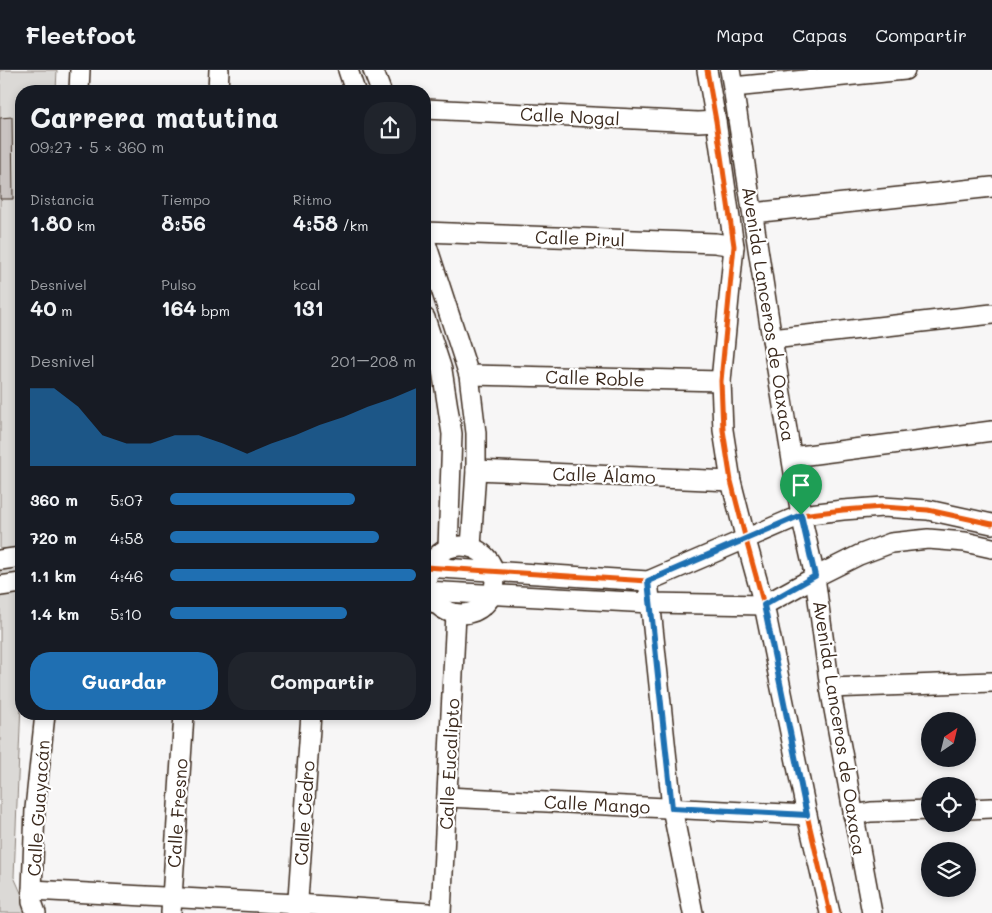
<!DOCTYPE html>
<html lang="es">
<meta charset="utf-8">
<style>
:root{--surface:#171b24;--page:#20242c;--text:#f1f3f6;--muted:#9ea1a6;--line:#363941;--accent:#1f6fb2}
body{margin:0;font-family:Mali,sans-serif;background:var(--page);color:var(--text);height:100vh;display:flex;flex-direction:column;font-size:19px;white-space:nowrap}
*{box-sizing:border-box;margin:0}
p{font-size:16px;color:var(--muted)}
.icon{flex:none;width:28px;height:28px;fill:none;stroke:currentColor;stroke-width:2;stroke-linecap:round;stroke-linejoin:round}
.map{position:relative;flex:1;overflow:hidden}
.side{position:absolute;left:15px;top:15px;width:416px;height:635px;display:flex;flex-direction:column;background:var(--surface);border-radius:20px;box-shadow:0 2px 8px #0003}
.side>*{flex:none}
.needle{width:32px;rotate:35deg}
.controls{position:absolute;left:921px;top:642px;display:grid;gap:10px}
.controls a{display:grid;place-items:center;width:55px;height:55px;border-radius:50%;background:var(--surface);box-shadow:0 2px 8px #0003;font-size:25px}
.pin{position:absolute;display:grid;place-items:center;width:42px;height:42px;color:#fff;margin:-51px -21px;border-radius:50% 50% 50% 0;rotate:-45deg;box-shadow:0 0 5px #0007}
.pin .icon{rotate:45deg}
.round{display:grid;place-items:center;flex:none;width:52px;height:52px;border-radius:20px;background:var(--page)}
.summary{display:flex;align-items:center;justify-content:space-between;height:85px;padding:0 15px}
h1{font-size:28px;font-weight:700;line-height:38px}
.metrics{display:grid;grid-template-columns:repeat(3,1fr);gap:8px;height:85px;padding:5px 15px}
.metrics div{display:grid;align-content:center}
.metrics b{font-size:21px;font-weight:700}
.metrics small{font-size:14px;font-weight:400}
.metrics p{font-size:14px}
.chart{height:140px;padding:10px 15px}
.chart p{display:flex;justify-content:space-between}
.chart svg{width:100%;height:90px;margin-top:5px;fill:var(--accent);opacity:.7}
.action{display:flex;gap:10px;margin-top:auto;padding:10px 15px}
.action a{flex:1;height:58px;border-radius:20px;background:var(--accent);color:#fff;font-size:20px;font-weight:700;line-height:58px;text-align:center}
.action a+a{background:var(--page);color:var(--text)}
ul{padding:0 15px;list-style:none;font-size:16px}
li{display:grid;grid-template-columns:80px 60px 1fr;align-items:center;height:38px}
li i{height:12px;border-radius:6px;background:var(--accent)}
header{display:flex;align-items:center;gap:30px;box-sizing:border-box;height:70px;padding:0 25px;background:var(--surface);border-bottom:1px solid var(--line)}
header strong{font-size:24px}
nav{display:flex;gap:28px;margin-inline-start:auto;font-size:18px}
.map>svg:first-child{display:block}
.green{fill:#dbd9d6;stroke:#8b827a}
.building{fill:#c9c3c1;stroke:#3b2a1e}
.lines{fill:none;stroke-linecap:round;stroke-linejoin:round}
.minor-casing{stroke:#3b2a1e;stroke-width:22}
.minor{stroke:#fff;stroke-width:19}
.cycleway-casing{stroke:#fff;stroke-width:8}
.cycleway{stroke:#e8590c;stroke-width:5}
.route-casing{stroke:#fff;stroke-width:10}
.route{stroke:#1f6fb2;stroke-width:6}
.labels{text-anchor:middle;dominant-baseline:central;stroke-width:4.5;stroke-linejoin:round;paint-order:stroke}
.street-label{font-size:18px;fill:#3b2a1e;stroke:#fff}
</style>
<header>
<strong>Fleetfoot</strong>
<nav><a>Mapa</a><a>Capas</a><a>Compartir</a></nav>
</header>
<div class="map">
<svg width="992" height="843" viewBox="0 0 992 843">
<rect width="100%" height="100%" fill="#f7f6f6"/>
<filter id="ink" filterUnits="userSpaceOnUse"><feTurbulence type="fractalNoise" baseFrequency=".02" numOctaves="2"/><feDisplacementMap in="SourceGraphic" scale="10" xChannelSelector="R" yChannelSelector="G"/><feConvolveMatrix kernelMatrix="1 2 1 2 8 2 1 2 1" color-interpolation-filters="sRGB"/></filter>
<g filter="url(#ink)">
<polygon class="green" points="0,0 57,0 56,21 21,21 21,633 14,807 30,843 0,843"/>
<polygon class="building" points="12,47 13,129 0,129 0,48"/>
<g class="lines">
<defs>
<g id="minor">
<polyline points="348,0 355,21"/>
<polyline points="373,0 381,21"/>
<polyline points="707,0 716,51 734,176 721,311 723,360 731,411 746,470 764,535 807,745 830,843"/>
<polyline points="730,0 733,17 772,269 801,445 815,507 830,618 872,843"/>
<polyline points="733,17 905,0"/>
<polyline points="79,21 80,0"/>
<polyline points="218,21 219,0"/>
<polyline points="425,39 698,52 716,51"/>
<polyline points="753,143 992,117"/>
<polyline points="425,162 715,173 734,176"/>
<polyline points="425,170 469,305 476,363 476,400 471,477"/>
<polyline points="425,248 442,300 452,364 448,478"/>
<polyline points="772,269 992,244"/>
<polyline points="469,305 721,311"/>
<polyline points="792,387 992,361"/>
<polyline points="476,400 731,411"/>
<circle cx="461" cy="510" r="34"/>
<polyline points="0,490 21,487"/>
<polyline points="425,497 648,511 801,445 843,440 883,437 928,440 992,454"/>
<polyline points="0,516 21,513"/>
<polyline points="649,520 672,738 693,843"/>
<polyline points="425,521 650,533 764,535 815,507 859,485 891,473 928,469 965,472 992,478"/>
<polyline points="830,618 992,612"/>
<polyline points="447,727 807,745"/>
<polyline points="968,739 992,738"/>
<polyline points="853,745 871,742 930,740"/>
<polyline points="32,820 297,834 428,843"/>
<polyline points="36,843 32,832 32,820 35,739 45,644"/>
<polyline points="171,843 184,644"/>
<polyline points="297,843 311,644"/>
<polyline points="441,843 456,544"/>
</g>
</defs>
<use href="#minor" class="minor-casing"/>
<use href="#minor" class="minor"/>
<defs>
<g id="cycleway">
<polyline points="707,0 716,51 734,176 721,311 723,360 731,411 746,470 764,535 807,745 830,843"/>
<polyline points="425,497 648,511 801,445 843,440 883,437 928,440 992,454"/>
</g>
</defs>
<use href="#cycleway" class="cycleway-casing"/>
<use href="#cycleway" class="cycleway"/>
</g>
</g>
<g class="lines" filter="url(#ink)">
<defs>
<polygon id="route" points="801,445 815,506 764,535 807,745 672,738 648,511"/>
</defs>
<use href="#route" class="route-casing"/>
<use href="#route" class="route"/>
</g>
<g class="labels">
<g class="street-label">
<text transform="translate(570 46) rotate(3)">Calle Nogal</text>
<text transform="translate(580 168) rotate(2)">Calle Pirul</text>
<text transform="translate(769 244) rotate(81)">Avenida Lanceros de Oaxaca</text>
<text transform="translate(595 308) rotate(2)">Calle Roble</text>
<text transform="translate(604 405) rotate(2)">Calle Álamo</text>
<text transform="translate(840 658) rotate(81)">Avenida Lanceros de Oaxaca</text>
<text transform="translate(449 694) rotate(-87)">Calle Eucalipto</text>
<text transform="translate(597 734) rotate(3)">Calle Mango</text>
<text transform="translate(38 738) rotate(-86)">Calle Guayacán</text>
<text transform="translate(177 743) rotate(-86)">Calle Fresno</text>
<text transform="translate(304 743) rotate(-86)">Calle Cedro</text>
</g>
</g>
</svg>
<div class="controls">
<a><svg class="needle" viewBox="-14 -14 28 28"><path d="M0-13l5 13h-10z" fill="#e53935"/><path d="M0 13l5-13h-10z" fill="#9ea1a6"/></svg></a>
<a><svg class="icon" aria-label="locate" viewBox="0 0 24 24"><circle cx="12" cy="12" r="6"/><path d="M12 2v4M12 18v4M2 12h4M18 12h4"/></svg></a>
<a><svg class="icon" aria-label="layers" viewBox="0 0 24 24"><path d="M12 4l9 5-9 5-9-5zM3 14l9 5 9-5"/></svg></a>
</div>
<div class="pin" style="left:801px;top:445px;background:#1e9e55"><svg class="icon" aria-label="arrive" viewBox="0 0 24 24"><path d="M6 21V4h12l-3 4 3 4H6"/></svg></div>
<section class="side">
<div class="summary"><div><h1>Carrera matutina</h1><p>09:27 · 5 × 360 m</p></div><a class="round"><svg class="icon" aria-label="share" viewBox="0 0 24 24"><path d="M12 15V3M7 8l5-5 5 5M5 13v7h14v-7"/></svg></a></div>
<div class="metrics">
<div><p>Distancia</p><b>1.80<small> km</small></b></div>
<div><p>Tiempo</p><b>8:56</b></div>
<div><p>Ritmo</p><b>4:58<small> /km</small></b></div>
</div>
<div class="metrics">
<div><p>Desnivel</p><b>40<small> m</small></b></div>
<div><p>Pulso</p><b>164<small> bpm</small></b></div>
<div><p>kcal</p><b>131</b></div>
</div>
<div class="chart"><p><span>Desnivel</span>201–208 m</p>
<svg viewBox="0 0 160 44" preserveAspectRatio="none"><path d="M0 44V6L10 6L20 15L30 29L40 33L50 33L60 29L70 29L80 33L90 38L100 33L110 29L120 24L130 20L140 15L150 11L160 6V44z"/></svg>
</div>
<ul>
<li><b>360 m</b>5:07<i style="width:75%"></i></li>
<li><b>720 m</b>4:58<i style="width:85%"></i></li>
<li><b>1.1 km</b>4:46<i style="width:100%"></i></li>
<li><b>1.4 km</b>5:10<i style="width:72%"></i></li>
</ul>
<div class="action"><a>Guardar</a><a>Compartir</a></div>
</section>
</div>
